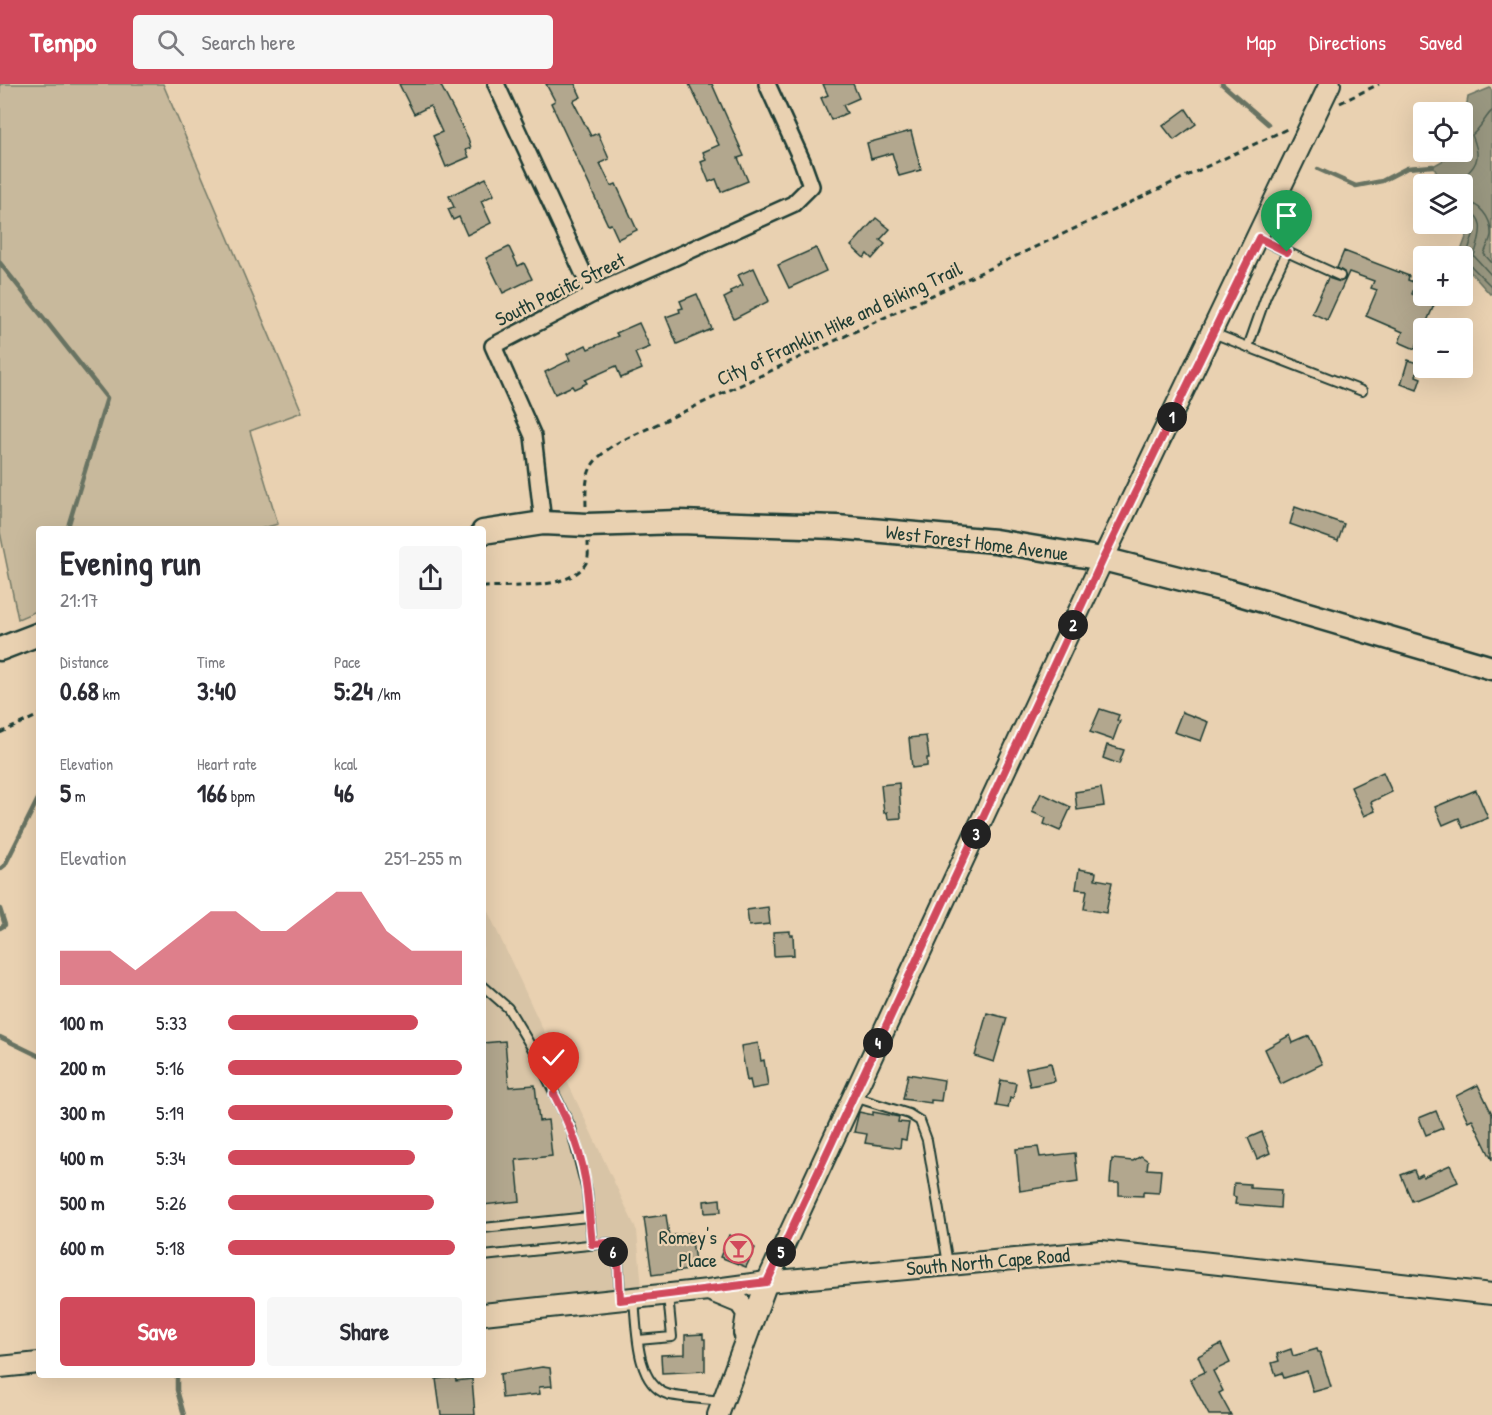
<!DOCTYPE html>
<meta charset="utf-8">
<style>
:root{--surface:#fff;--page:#f7f7f7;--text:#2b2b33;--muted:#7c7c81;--accent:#d1495b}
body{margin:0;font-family:"Patrick Hand",sans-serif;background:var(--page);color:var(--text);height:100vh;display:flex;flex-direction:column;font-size:22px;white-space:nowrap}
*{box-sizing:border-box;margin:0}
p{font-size:20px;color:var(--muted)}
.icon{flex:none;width:33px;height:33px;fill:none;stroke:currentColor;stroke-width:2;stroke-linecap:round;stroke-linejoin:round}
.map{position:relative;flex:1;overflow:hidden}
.side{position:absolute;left:36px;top:442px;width:450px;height:852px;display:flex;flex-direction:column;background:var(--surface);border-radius:6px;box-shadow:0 6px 24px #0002}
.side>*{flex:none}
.fabs{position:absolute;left:1413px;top:18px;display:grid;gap:12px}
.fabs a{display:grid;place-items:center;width:60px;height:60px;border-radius:6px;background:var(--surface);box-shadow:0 6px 24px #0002;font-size:30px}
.pin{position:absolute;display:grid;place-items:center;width:51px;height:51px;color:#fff;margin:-62px -26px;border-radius:50% 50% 50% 0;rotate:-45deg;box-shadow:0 0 6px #0007}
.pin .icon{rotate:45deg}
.km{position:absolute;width:30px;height:30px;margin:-15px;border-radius:50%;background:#222;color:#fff;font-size:16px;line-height:30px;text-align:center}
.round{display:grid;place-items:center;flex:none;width:63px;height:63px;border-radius:6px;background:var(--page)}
.headline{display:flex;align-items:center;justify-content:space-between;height:102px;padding:0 24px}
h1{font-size:33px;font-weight:700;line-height:45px}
.metrics{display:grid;grid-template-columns:repeat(3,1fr);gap:9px;height:102px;padding:6px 24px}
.metrics div{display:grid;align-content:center}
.metrics b{font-size:26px;font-weight:700}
.metrics small{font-size:16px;font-weight:400}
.metrics p{font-size:16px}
.chart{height:168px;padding:12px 24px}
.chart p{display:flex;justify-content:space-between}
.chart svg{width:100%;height:108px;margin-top:6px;fill:var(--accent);opacity:.7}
.cta{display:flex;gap:12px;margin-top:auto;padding:12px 24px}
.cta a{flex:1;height:69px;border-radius:6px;background:var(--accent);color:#fff;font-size:24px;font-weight:700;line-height:69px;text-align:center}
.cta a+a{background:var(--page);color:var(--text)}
ul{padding:0 24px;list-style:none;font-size:20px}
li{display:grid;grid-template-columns:96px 72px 1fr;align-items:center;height:45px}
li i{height:15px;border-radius:8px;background:var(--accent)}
header{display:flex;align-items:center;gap:36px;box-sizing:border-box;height:84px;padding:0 30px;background:var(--accent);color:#fff}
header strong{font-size:28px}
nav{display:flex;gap:33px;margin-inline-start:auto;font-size:21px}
.search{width:420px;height:54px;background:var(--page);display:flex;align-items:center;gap:15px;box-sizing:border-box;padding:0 21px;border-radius:6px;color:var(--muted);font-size:22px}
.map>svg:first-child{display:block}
.built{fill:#d8c4a6}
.green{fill:#c8b99c;stroke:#747b68;stroke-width:1.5}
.water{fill:#999780;stroke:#687362;stroke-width:1.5}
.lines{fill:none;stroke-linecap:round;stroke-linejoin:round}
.shore{stroke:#506152;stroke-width:1.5}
.stream{stroke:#687362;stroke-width:4.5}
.building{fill:#b2a78e;stroke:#1f3d34;stroke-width:1.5}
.service-casing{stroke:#1f3d34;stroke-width:12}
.minor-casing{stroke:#1f3d34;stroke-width:20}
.tertiary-casing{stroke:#1f3d34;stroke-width:24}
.secondary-casing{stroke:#1f3d34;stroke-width:27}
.path{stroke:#1f3d34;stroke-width:3;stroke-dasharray:6 4.5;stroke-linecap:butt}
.service{stroke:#e9d1b1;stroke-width:8}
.minor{stroke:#e9d1b1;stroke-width:15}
.tertiary{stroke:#e9d1b1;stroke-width:20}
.secondary{stroke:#e9d1b1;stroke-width:22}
.route-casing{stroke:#fff;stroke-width:12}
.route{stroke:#d1495b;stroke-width:8}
.labels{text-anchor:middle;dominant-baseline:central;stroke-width:4.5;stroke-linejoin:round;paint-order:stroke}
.street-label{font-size:20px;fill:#1f3d34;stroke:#e9d1b1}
.poi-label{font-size:20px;fill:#1f3d34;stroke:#e9d1b1;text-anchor:end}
</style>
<header>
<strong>Tempo</strong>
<div class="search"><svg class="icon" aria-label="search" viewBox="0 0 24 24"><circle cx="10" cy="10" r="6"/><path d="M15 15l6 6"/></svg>Search here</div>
<nav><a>Map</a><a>Directions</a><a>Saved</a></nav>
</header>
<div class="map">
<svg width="1492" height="1331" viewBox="0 0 1492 1331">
<rect width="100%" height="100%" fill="#e9d1b1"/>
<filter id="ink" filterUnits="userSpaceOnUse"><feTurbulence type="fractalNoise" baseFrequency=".0167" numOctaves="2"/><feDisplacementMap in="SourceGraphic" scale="12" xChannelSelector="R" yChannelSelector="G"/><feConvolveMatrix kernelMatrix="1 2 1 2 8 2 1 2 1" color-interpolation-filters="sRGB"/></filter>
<g filter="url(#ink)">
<polygon class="built" points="483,817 637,1147 642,1205 483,1222"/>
<polygon class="green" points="0,0 163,0 302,328 250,347 278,440 256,446 39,446 39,526 18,535 0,448"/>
<polygon class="water" points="1490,4 1492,7 1492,209 1490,210 1463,180 1462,172 1459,172 1468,148 1463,137 1462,100 1443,100 1433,82 1458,68 1462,68 1463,41 1468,13"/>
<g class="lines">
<g class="shore">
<path d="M1462 108 1464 92C1481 79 1479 68 1472 51 1481 44 1487 30 1492 27"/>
<path d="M1462 117C1479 118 1492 134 1491 151 1490 157 1486 164 1484 170L1492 179"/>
<path d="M1462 126C1490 130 1479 156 1474 172L1492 192"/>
<polyline points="1462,133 1469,136 1474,148 1465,176 1492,203"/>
</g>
<g class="stream">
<polyline points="1222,0 1268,40"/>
<polyline points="1318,85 1356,102 1382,97 1407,84 1433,82"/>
<polyline points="0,179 107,314 67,446"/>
<polyline points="39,668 39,692"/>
<polyline points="0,785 5,781 39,713"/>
<polyline points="0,825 5,841 0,844"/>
<polyline points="0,953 39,972"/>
<polyline points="177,1292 177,1306 184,1331"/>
</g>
</g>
<g class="building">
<polygon points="399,0 440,0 468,54 471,64 466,66 469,73 446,83 433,52 442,48 430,22 414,30"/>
<polygon points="546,0 575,0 581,13 573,17 591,52 598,49 609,75 600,79 611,102 616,100 637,146 618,155 611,140 608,141 551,19 555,17"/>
<polygon points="689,0 712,0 744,72 738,74 748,97 721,108 716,95 709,98 701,78 706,76 703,68 719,61"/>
<polygon points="823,0 853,0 859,14 843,21 847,29 831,36 821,14 828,11"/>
<polygon points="1186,25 1196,40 1174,56 1163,42"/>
<polygon points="911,47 921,86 899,92 892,69 871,75 867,59"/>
<polygon points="486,94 494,111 481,117 491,139 467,151 459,133 453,136 448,125 454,123 449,112"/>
<polygon points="876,134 890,145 880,156 885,160 872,175 867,170 864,174 851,162"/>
<polygon points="509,163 518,182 524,179 532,195 503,209 486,174"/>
<polygon points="816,164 826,187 789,204 778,181"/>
<polygon points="1344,167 1409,192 1408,196 1416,199 1412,210 1434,221 1415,265 1399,258 1403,248 1366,232 1377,206 1371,204 1374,197 1349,188 1327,236 1312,229 1328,194 1340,198 1345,195 1344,188 1337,184"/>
<polygon points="754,184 769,217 734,235 724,214 732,210 730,207 743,201 738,191"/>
<polygon points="697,210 712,245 677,260 666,233 680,228 679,225 683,224 680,217"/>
<polygon points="639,239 650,263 635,269 642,285 621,294 616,282 585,296 587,299 574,305 572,302 555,310 545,288 570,276 567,270 586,261 588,265 618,252 616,249"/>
<polygon points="1408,276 1420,280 1416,292 1421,294 1417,306 1401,300"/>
<polygon points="1295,423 1344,440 1338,457 1290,440"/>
<polygon points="1100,625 1119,631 1117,636 1120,637 1113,656 1090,648"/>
<polygon points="1182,628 1208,638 1201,657 1174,648"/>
<polygon points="926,652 929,674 927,674 927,682 912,684 909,654"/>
<polygon points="1107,661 1124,666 1119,680 1103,674"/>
<polygon points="1383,688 1392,708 1371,718 1375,727 1364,732 1351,703"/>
<polygon points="899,699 901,734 888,735 887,728 884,729 881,701"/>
<polygon points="1101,704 1104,722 1077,726 1075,708"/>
<polygon points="1476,706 1488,734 1463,744 1459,734 1443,741 1435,723"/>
<polygon points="1041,709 1071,723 1060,747 1044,740 1046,734 1032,728"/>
<polygon points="1079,785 1096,788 1095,795 1112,798 1106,829 1084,825 1087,806 1076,805"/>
<polygon points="768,823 770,840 749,842 747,826"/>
<polygon points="790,847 790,851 793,851 794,871 774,872 773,848"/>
<polygon points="987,929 1007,934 994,978 975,972"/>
<polygon points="1290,951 1293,959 1309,952 1322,980 1281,1000 1265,965"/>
<polygon points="505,957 509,1003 535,1001 539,1037 548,1036 552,1072 516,1076 520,1117 483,1121 483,959"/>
<polygon points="758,959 761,977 764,976 768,1002 752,1005 750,996 747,997 741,962"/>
<polygon points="1051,979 1055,997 1030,1002 1026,984"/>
<polygon points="908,990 944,996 941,1017 931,1016 931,1019 903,1015"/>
<polygon points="1001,996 1016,999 1013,1015 1010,1014 1008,1024 996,1022"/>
<polygon points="1478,1001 1492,1030 1492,1076 1472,1035 1468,1037 1456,1012"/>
<polygon points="1436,1027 1443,1044 1426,1051 1419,1034"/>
<polygon points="859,1028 873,1031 873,1028 899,1033 898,1038 909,1039 906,1056 901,1055 900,1064 865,1059 867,1050 854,1048"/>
<polygon points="1262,1048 1270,1069 1257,1075 1248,1054"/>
<polygon points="1038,1063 1040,1073 1075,1069 1078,1098 1020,1107 1016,1065"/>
<polygon points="1141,1072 1148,1077 1147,1085 1161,1086 1159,1109 1143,1108 1143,1112 1119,1111 1119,1099 1110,1099 1112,1075 1133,1077"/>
<polygon points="1450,1081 1458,1098 1412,1117 1401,1091 1414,1086 1417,1093 1422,1090 1423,1093"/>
<polygon points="1234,1099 1250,1100 1250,1104 1281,1106 1280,1124 1235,1120 1236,1113 1233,1112"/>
<polygon points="720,1115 721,1128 705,1129 704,1117"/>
<polygon points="666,1131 669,1152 691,1149 696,1185 652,1191 644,1134"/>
<polygon points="729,1151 755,1164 746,1183 720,1173"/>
<polygon points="703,1250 703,1255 705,1255 705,1287 662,1289 661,1271 685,1270 685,1251"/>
<polygon points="1221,1260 1230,1279 1213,1287 1223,1307 1219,1309 1231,1331 1209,1331 1190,1295 1205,1288 1198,1272"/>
<polygon points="1291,1265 1293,1272 1317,1265 1318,1268 1320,1268 1331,1303 1313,1308 1307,1287 1284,1294 1282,1289 1276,1291 1272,1279 1279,1277 1277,1270"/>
<polygon points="542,1283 550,1284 552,1302 539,1303 540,1310 502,1314 500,1290"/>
<polygon points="455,1293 456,1297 472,1295 475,1331 441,1331 436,1295"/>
</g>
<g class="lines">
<defs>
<g id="service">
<polyline points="1287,168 1340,192"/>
<polyline points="1213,249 1248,263 1266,212 1287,168 1259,154"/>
<polyline points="1248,263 1362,307"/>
<polyline points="483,902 508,924 535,969 571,1044 587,1107 592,1160"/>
<polyline points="854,1013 909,1030 920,1037 927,1056 948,1180"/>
<polyline points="483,1144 588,1133"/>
<polyline points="483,1172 608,1159 618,1175 620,1214"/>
<path d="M634 1215C637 1243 635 1299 667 1310 678 1314 707 1315 722 1317"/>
<polyline points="638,1256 672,1253 668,1211"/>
</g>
<g id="minor">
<polyline points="496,0 593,210"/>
<polyline points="543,439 533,352 493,262 593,210 793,120 811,102 802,77 767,0"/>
</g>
<g id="tertiary">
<polyline points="711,1207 740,1219 747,1229 744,1249"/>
<polyline points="483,1230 708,1206 767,1198 1101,1167 1492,1210"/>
<polyline points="0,1283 39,1279"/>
<polyline points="718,1331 767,1198 1103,475 1330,0"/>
</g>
<g id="secondary">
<polyline points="483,448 543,439 587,441 679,438 837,443 995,457 1103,475 1229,507 1492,584"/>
<polyline points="0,565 39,550"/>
</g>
</defs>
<use href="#service" class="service-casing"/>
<use href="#minor" class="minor-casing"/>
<use href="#tertiary" class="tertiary-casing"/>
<use href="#secondary" class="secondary-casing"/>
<g class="path">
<polyline points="1340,19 1379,0"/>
<path d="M586 422C585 386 589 377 619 358L1289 44"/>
<path d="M483 503C512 501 573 507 587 477 589 472 588 464 588 458"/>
<polyline points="0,649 39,631"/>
</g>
<use href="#service" class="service"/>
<use href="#minor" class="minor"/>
<use href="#tertiary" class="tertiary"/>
<use href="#secondary" class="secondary"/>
</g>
</g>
<g class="lines" filter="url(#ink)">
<defs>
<path id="route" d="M554 1010C570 1041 583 1072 587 1108 589 1125 590 1142 592 1160L608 1159 618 1175 620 1216 767 1198 1103 475 1259 154 1287 168"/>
</defs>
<use href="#route" class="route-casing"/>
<use href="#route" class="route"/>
</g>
<defs>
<symbol id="bar-ring" viewBox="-11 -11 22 22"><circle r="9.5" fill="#e9d1b1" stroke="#d1495b" stroke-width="1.5"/><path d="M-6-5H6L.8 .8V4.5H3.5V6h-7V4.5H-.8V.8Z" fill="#d1495b"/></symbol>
</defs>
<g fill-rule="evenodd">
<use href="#bar-ring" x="722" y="1148" width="33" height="33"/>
</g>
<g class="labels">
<g class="street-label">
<text transform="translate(560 205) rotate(-26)">South Pacific Street</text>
<text transform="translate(839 239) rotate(-25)">City of Franklin Hike and Biking Trail</text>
<text transform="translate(977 458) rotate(7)">West Forest Home Avenue</text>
<text transform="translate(988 1177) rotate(-5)">South North Cape Road</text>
</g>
<g class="poi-label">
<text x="717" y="1152">Romey's<tspan x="717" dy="23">Place</tspan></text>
</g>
</g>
</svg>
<div class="fabs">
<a><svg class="icon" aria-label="locate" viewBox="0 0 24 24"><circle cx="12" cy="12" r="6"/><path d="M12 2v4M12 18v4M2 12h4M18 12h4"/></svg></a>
<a><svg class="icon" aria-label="layers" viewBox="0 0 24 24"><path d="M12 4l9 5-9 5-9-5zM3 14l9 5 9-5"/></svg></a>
<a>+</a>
<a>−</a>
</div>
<div class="pin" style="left:1287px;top:168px;background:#1e9e55"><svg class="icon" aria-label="arrive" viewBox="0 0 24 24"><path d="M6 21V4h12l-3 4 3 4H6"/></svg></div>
<div class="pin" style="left:554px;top:1010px;background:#d93025"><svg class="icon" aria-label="check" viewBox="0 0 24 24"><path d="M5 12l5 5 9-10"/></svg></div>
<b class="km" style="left:1172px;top:333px">1</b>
<b class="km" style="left:1073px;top:541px">2</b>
<b class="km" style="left:976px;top:750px">3</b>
<b class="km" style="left:878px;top:959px">4</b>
<b class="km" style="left:781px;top:1168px">5</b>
<b class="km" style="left:613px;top:1168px">6</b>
<section class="side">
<div class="headline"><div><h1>Evening run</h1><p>21:17</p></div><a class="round"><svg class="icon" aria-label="share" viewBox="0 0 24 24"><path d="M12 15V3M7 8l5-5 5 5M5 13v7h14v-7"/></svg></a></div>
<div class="metrics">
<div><p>Distance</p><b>0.68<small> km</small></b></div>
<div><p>Time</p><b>3:40</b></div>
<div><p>Pace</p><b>5:24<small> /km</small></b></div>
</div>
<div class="metrics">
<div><p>Elevation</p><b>5<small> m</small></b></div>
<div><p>Heart rate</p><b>166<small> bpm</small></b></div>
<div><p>kcal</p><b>46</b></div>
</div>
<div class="chart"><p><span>Elevation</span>251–255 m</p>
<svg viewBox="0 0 160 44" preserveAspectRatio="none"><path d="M0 44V30L10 30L20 30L30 38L40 30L50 22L60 14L70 14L80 22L90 22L100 14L110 6L120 6L130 22L140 30L150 30L160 30V44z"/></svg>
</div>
<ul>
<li><b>100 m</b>5:33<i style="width:81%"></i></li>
<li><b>200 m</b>5:16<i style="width:100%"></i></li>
<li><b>300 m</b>5:19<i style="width:96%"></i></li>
<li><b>400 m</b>5:34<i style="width:80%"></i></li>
<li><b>500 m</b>5:26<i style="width:88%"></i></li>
<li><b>600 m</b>5:18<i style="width:97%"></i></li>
</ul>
<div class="cta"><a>Save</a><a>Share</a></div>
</section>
</div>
